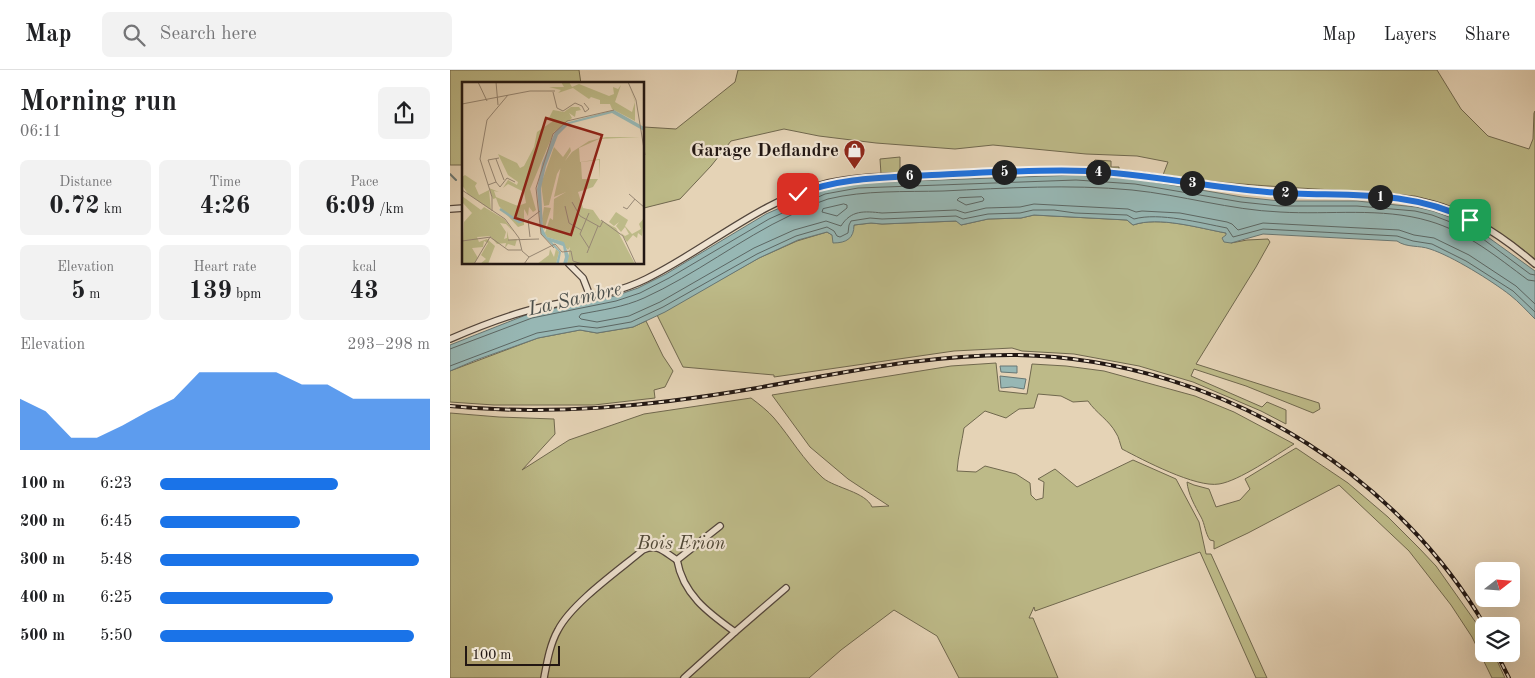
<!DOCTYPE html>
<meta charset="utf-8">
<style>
:root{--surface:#fff;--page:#f2f2f2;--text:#202124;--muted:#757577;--line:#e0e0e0;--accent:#1a73e8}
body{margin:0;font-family:"Old Standard TT",serif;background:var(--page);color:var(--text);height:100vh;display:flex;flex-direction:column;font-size:19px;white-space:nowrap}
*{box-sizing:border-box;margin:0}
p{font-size:16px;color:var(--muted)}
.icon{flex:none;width:28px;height:28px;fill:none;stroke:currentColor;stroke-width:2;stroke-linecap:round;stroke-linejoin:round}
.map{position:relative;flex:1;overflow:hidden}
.details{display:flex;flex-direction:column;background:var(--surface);width:450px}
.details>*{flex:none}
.needle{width:32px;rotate:73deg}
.buttons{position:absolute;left:1025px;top:492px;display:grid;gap:10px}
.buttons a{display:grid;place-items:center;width:45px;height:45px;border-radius:8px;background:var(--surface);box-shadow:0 5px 20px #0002;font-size:25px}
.scale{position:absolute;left:15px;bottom:12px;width:95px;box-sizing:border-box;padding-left:5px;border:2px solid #221713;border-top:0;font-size:14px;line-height:18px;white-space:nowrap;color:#221713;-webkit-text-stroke:4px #eee2d0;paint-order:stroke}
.pin{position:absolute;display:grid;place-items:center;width:42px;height:42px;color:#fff;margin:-21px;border-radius:10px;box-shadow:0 2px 8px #0006}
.km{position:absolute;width:25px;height:25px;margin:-12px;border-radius:50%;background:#222;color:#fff;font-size:14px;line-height:25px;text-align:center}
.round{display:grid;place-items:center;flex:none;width:52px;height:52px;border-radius:8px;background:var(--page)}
.headline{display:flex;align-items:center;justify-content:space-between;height:85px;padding:0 20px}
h1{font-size:28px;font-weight:700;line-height:38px}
.metrics{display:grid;grid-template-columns:repeat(3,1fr);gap:8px;height:85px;padding:5px 20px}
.metrics div{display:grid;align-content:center;border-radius:8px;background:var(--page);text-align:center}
.metrics b{font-size:25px;font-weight:700}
.metrics small{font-size:14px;font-weight:400}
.metrics p{font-size:14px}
.chart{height:140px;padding:10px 20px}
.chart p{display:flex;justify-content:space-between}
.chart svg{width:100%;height:90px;margin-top:5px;fill:var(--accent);opacity:.7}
ul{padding:0 20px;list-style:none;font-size:16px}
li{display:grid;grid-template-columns:80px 60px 1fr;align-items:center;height:38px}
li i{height:12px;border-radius:6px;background:var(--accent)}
header{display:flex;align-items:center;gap:30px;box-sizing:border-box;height:70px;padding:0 25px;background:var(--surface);border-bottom:1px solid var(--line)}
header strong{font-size:24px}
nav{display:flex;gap:28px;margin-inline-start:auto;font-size:18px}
.search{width:350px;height:45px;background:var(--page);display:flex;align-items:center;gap:12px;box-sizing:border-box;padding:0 18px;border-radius:8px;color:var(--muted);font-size:19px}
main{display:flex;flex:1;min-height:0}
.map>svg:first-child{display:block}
.green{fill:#bdba88;stroke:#70684e}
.water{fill:#97b7b4;stroke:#687774}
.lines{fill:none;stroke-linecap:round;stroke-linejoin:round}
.shore{stroke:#5c6764;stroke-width:1}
.stream{stroke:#687774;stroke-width:2}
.street-casing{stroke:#53463c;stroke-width:8}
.street{stroke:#eee2d0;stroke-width:5.5}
.rail-casing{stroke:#221713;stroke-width:4}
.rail{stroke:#eee2d0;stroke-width:2;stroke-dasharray:5.5;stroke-linecap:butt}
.route-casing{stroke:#fff;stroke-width:10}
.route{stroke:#1a73e8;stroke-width:6}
.labels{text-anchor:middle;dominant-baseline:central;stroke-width:4.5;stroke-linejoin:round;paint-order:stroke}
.poi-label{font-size:19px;font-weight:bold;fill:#221713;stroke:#eee2d0;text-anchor:end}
.park-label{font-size:19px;font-style:italic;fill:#504836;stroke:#eee2d0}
.water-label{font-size:20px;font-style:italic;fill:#4b4f4b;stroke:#eee2d0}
.inset-river{fill:none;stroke:#97b7b4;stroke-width:2.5}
.inset-road{fill:none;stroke:#978875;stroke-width:1}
.view{fill:#8f2418;fill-opacity:0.15;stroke:#8f2418;stroke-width:2.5}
.inset-edge{fill:none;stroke:#221713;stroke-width:2.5}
</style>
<header>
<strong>Map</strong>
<div class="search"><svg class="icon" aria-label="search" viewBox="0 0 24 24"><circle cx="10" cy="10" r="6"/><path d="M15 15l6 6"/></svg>Search here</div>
<nav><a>Map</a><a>Layers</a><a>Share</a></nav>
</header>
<main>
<section class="details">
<div class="headline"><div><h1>Morning run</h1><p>06:11</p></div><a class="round"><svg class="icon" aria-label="share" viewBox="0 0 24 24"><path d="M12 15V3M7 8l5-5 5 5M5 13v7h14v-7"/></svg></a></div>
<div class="metrics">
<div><p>Distance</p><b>0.72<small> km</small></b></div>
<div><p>Time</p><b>4:26</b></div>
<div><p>Pace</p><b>6:09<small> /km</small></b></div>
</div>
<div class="metrics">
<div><p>Elevation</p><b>5<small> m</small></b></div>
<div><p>Heart rate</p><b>139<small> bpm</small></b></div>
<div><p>kcal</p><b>43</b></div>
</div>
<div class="chart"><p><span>Elevation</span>293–298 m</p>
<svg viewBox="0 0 160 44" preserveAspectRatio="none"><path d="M0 44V19L10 25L20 38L30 38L40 32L50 25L60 19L70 6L80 6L90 6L100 6L110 12L120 12L130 19L140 19L150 19L160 19V44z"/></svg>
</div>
<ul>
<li><b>100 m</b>6:23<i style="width:66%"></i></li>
<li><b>200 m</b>6:45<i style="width:52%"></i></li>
<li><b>300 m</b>5:48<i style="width:96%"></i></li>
<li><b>400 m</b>6:25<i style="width:64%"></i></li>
<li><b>500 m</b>5:50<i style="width:94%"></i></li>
</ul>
</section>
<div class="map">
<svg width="1085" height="608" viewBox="0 0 1085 608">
<rect width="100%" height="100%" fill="#e5d3b6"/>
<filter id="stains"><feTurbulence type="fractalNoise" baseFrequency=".004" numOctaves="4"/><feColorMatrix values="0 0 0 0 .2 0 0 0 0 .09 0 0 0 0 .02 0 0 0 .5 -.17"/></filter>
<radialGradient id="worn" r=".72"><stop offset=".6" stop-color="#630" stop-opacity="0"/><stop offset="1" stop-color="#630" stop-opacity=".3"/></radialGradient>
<g class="green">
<polygon points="0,0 129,0 131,14 14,14 14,95 0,95"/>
<path d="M288 0H987L1011 39 1038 66 1079 79 1083 69 1084 43 1085 41V189C1049 160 1009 136 965 126 881 118 797 118 713 105L718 92 687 86 636 84 543 75 505 79 426 73 369 66 334 59 281 71 261 96 230 129 194 138V57L226 59 285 12Z"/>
<polygon points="450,87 450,103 431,104 430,89"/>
<polygon points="645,90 661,91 661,97 669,97 669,100 642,98 641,94"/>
<path d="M584 145 677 150 683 155C709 146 749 158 776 163L781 173 797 170 818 169 820 172 806 197 746 294 869 333 870 339 863 343 796 316 744 299 741 306 812 337 817 332 836 340V354L811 341 743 312 689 296 624 284 572 281 562 278 504 281 324 307V305L233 297 207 245 309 188 347 171 377 162 382 165 403 159 404 155 421 153 432 154 507 151 511 155 538 149 571 148Z"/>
<polygon points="196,251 213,286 223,301 215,317 204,320 205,328 144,335 44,335 0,332 0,301 88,268 130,260 147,263 183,257"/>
<path d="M546 293 549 321 577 324 582 294 616 296 654 301 745 326 784 342 844 374C826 385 789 411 769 414 746 418 693 390 672 379 670 374 669 367 666 363 659 350 646 343 638 331L623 332 611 326 588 324 584 338 569 339 556 348 535 341 514 358C512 372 508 386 507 401L526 402 535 396 566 404 580 413 581 425 586 430 593 428 594 412 588 409 605 399 627 417 683 390 726 409 749 452 756 484H761L817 608H806L750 482 585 541 584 537 579 548H583L608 608H509L487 566 444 540 391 580 359 608H0V343L49 347 104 349 105 364 72 400 119 370 194 344 301 328C309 334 318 341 324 348 341 368 353 390 373 408 385 418 416 422 422 437L439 436 398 409 360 377 322 325 501 296Z"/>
<path d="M846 378 898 413 938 447 969 478 986 496 1034 564V584H1044L1055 608H1042L1022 567 1001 535 959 481 889 415 798 463 764 479V471L760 470C755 463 755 454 751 447 745 436 738 424 737 412L744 415 759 419 766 437 790 430 800 419 795 409Z"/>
</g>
<g class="water">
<path d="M626 105 686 109 792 127 830 131H907L966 137 983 141 1005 149 1035 165 1085 201V249C1077 241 1069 232 1060 225 1042 211 1002 186 980 179 969 175 957 178 947 171L813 164 781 173 774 172 772 168 776 165V163C748 158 709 146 683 155L677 150 584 145 571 148 538 149 511 155 506 151 432 154 421 153 404 155C404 168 397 173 383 173L382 165 377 162 348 170 309 188 215 242 183 257 147 263 130 260 88 268 26 290 0 301V275L81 243 165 226 188 218 216 204 316 144 373 119 407 113Z"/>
<polygon points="550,296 567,296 567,303 551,302"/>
<polygon points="550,306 576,309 574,319 562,317 551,318"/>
</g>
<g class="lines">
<g class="shore">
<polygon points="532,127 534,129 533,131 516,135 507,130 509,128"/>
<polygon points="394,134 397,135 397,138 387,146 372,142 373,139"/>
<path d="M1085 211 1078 210C1047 187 1017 162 979 151 932 137 879 145 830 142 780 140 732 125 682 120 619 114 556 118 493 121 455 122 415 120 378 129 366 133 353 139 341 145 290 169 245 205 194 228 174 237 152 240 131 244L129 247 131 249 147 252 179 246 210 232 304 178 344 160 376 151 391 156C401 140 414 141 432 143L506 140 515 143 536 138 570 137 584 134 678 139 686 142 692 141 730 143 777 152 782 154 788 160 813 153 949 160 964 165 984 168 1019 185 1066 216 1085 234"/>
<polyline points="0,279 82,248 166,231 190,223 219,208 319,149 375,124 408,118 626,110 685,114 791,132 829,136 907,136 965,141 982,145 1003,153 1033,169 1080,204 1085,205"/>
<path d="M0 296 87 263 129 256 147 258 181 252 213 237 307 184 346 166 377 157 384 161 387 166 390 167 398 163 399 155 401 151 420 148 432 149 506 146 513 149 538 144 570 143 583 140H604L625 143 677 145 684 149C709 142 751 153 777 158L783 167 813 159 947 166 963 171 982 174 1016 191 1063 221 1085 242"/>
</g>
<polyline class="stream" points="0,104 6,110"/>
<defs>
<g id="street">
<polyline points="0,139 14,138"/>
<polyline points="119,194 133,208 140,226"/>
<path d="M0 269C30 256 60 244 92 237 126 229 164 225 196 209 257 179 311 130 378 113 411 105 447 107 481 105 532 103 584 99 635 101 698 103 760 117 823 123 876 127 930 121 982 134 1020 144 1056 169 1085 194"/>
<path d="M227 490C233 524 257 542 285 562"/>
<polyline points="227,490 270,456"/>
<path d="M94 608C97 592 100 574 108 560 122 533 169 500 193 480 208 473 214 482 227 490"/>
<polyline points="234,608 285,562 336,518"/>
</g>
</defs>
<use href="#street" class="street-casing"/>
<use href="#street" class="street"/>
<defs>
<g id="rail">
<path d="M0 336C101 346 201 336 301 319 388 304 477 284 567 285 669 287 772 319 858 374 929 419 993 483 1035 556"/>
<polyline points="1047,584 1059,608"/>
</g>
</defs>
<use href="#rail" class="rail-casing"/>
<use href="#rail" class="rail"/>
</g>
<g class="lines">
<defs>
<path id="route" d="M348 124C393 107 434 108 482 105 533 103 585 99 637 101 697 104 756 117 817 122 888 128 954 117 1020 150"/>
</defs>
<use href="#route" class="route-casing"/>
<use href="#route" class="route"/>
</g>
<defs>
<symbol id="shop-pin" viewBox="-11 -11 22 30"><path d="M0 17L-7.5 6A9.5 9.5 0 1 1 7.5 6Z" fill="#8f2418" stroke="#eee2d0"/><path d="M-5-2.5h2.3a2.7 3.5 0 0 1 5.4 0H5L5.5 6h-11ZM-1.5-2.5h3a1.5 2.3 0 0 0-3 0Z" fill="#fff"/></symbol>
</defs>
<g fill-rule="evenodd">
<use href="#shop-pin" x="392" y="68" width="25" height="34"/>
</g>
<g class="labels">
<g class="poi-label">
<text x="389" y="81">Garage Deflandre</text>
</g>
<g class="park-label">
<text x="231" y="474">Bois Frion</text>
</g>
<g class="water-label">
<text transform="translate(125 230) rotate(-13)">La Sambre</text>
</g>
</g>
<g transform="translate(12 12)">
<rect width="182" height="182" fill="#e5d3b6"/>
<path d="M99 0H107L110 5 117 2 147 14 152 12 151 5 156 7 159 3 153 20 170 30 173 20 166 0 173 19V39L150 27 148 22H138V18L129 15 127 17 111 6 96 11 99 8 87 5H102ZM109 25H117L119 28 114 29 113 35 107 31 110 36 92 50 68 107 74 128 71 130 67 125 66 134 62 127V143L56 145 37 124 34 116 31 117 27 106 37 110 32 109 34 115 56 124 64 121 62 110 46 102 41 106 46 98 55 103 56 100 46 93 36 72 55 81 58 86 62 84 72 65 75 50 91 39 87 36 91 28 102 30ZM178 55 137 57 117 66 118 80 138 77 137 97V78L119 80 120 97H136L131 105 116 110 121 126 131 128 138 138 154 146 173 182H105L108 165 106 168 98 159 85 155 83 151 88 136 91 138 92 117 104 110 92 115 99 84 110 70 127 59 144 55ZM92 65 101 75 108 65 109 69 95 92 87 123 82 124 79 102ZM3 93 15 101 13 104 17 113 27 108 29 128 6 112 0 103V95ZM0 114 19 128 22 125 42 137 52 150 44 142 38 141 44 150 42 157 45 156V149L47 158 55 157 53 164 46 162 43 166 44 161 35 162 28 154 15 155 17 160 25 157 33 164 26 182H18L24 177 19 173 26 161 22 159 21 165 10 166 16 176 12 182H0L2 140 10 131 0 120ZM82 125 89 126 82 149 80 137ZM154 130 166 138 163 144 170 152 179 147 177 142 182 136 180 154 176 151 175 156 171 153 165 160 159 151 163 154 167 152 163 145 159 150 154 144 157 140 152 144 147 140ZM88 167 92 175 94 167 97 170 94 182H75L87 173Z" fill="#bdba88"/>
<path d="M152 28 182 45V49L150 31 107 42 96 53 84 84 79 106 81 147 85 155 102 160 107 174 105 182H101L103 175 101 164 90 160 99 170 97 181 94 182 97 170 79 152 75 107 80 81 93 50 103 41Z" fill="#97b7b4"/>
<path class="inset-river" d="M38 127 57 140 63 138"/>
<path class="inset-road" d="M16 0 25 19M34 0 36 23M166 0 174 18 183 73M91 10 95 26 101 29 113 21 120 24 123 30 127 27 122 21M0 22 68 9H93M34 77 42 98M34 100 26 78 37 76M26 103 34 100 38 105 45 96 53 100M0 108 43 137 57 156 60 169 67 175 62 182M167 112 183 126M110 120 118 134 138 145 141 139M103 124 107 141 119 148M161 125 165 127 173 117M30 129V115L18 77 25 38 46 13M139 138 161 154 174 182M68 155 66 138 78 129M46 158 77 157M0 159 29 155M92 166 79 152 74 106 91 52 105 39 152 28M127 166 118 152 127 131M125 171 136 144M67 175 93 162 100 170 109 169 111 179 120 182M12 182 28 155 46 168H59"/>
<path class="view" d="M84 36 140 53 109 153 53 136Z"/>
<rect width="182" height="182" class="inset-edge"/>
</g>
<rect width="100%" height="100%" filter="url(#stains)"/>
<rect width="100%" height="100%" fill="url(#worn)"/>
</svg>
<div class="buttons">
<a><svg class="needle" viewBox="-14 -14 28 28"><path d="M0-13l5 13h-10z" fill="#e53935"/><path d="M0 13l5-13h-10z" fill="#757577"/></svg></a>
<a><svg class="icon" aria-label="layers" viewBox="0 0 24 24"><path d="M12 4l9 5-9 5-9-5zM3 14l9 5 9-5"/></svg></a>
</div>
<div class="scale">100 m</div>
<div class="pin" style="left:1020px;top:150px;background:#1e9e55"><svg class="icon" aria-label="arrive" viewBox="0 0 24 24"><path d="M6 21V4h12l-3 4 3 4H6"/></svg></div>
<div class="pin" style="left:348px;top:124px;background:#d93025"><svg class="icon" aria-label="check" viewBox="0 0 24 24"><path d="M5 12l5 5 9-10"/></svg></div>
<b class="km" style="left:930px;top:127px">1</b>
<b class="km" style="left:835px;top:123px">2</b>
<b class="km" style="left:742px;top:113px">3</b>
<b class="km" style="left:648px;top:102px">4</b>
<b class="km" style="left:554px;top:102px">5</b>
<b class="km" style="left:459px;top:106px">6</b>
</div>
</main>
